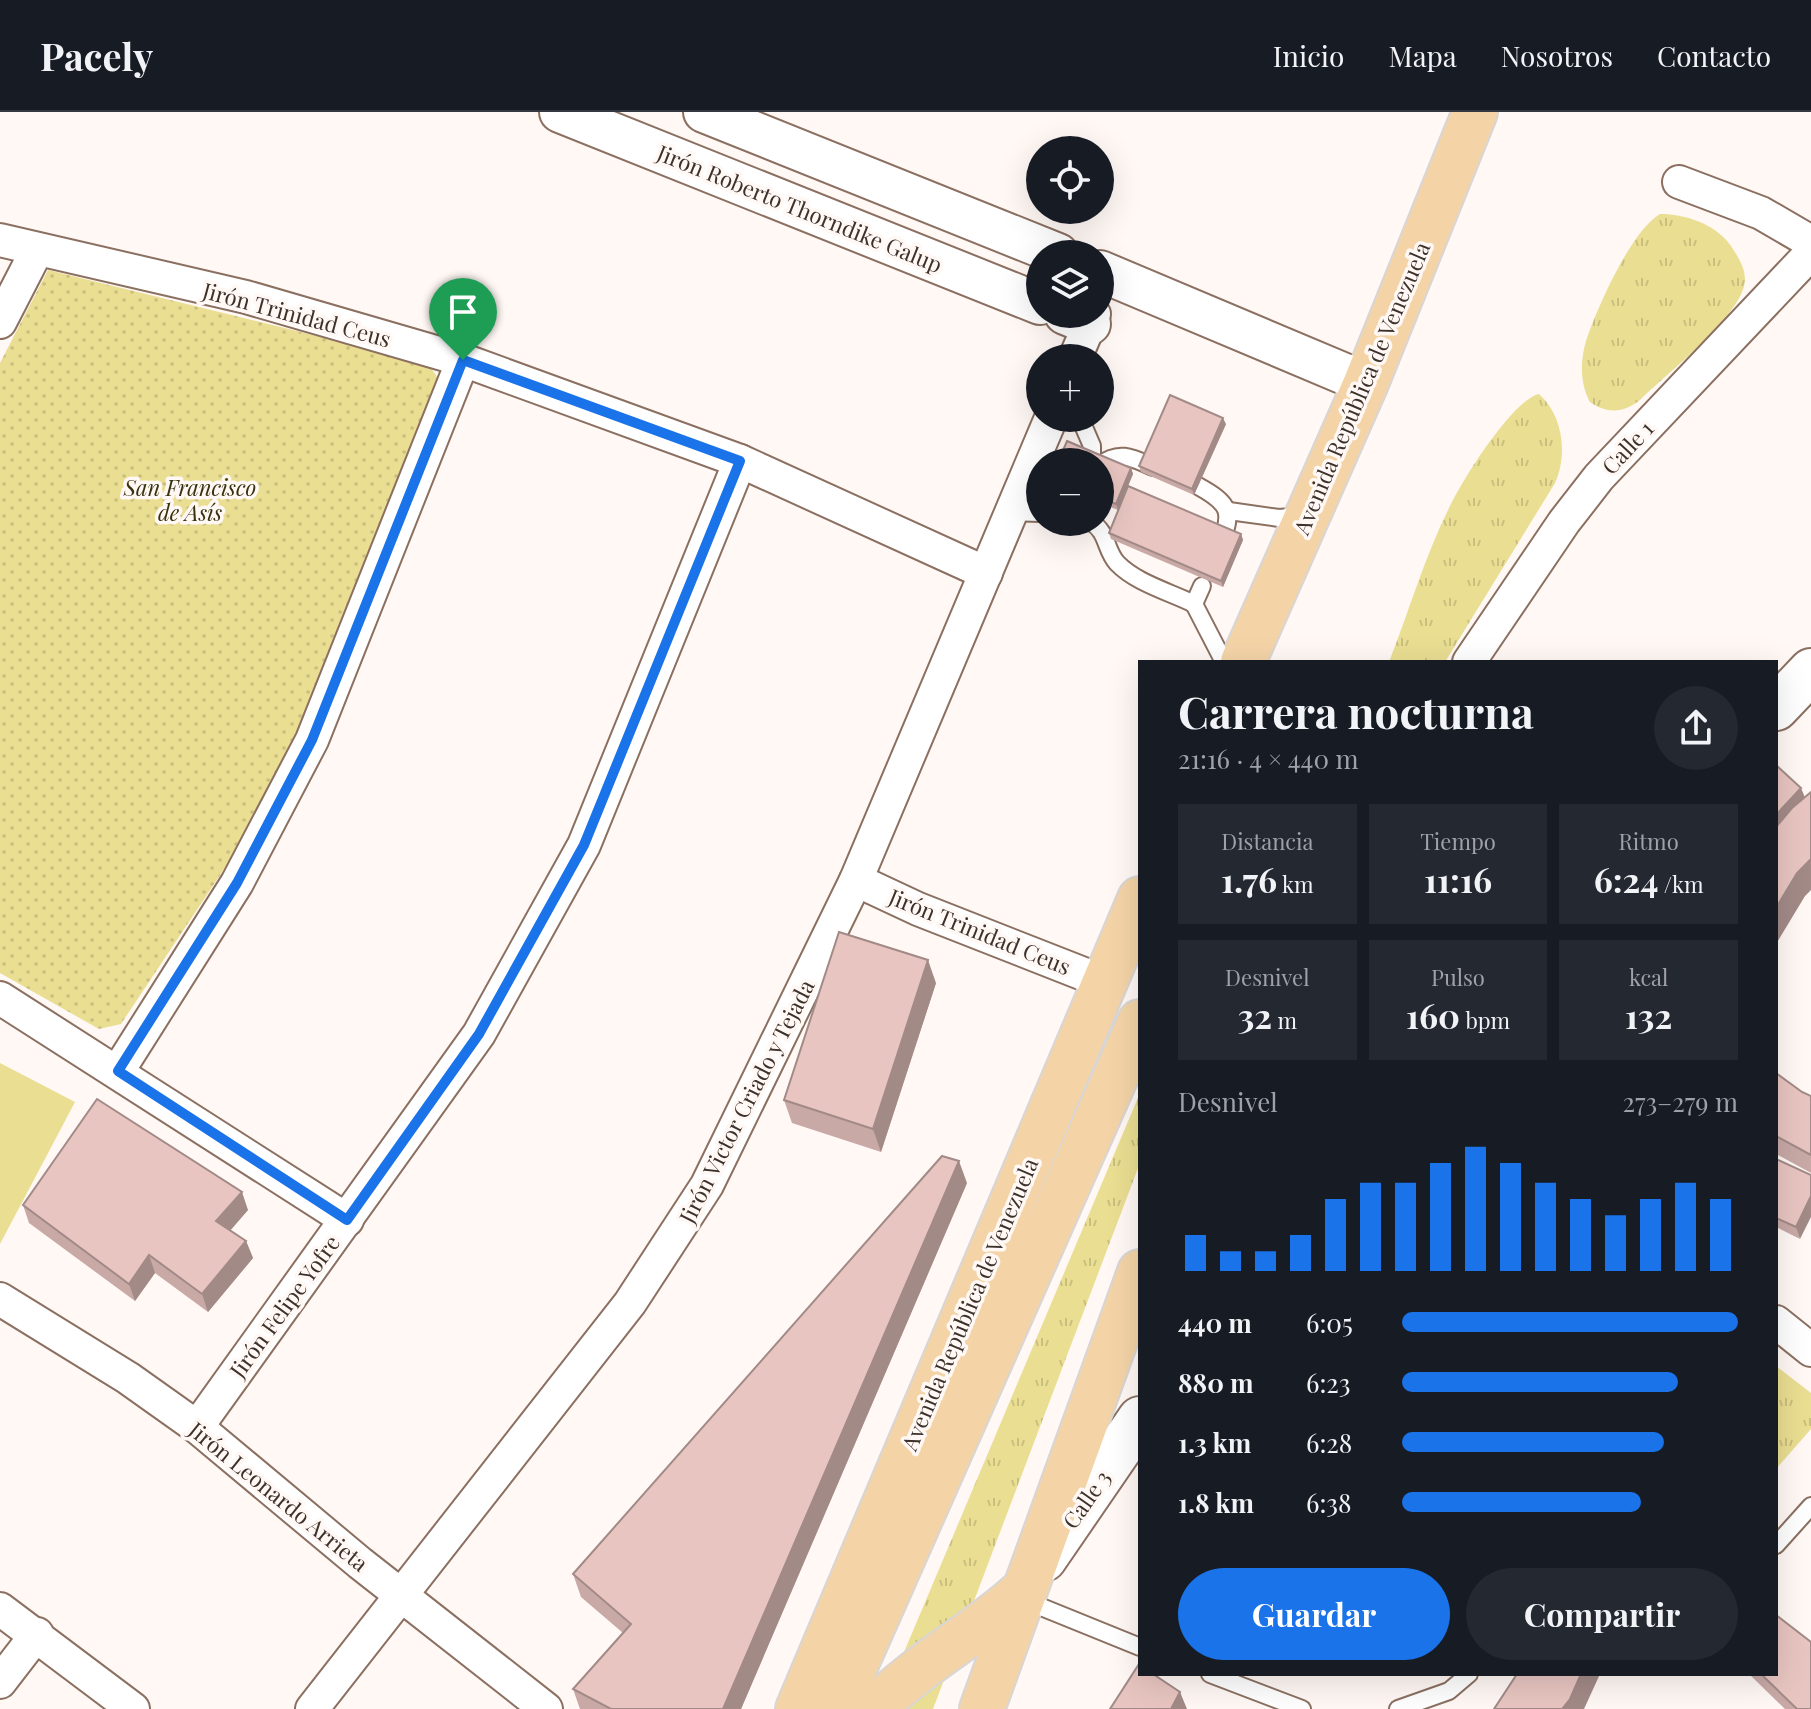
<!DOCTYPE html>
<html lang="es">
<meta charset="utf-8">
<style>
:root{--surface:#171b24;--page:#242831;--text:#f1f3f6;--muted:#9ea1a6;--line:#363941;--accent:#1a73e8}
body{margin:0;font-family:"Playfair Display",serif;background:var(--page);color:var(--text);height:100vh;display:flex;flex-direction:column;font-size:30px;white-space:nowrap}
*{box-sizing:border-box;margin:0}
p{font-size:26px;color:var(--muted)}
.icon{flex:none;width:44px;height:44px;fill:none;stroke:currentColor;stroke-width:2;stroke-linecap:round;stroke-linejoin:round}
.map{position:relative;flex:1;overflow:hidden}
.side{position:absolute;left:1138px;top:548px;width:640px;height:1016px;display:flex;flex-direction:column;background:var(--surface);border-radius:0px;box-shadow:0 8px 32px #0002}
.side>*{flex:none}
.buttons{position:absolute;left:1026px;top:24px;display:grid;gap:16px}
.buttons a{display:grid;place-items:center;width:88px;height:88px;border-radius:50%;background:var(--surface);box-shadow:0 8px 32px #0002;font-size:40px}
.pin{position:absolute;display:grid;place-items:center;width:68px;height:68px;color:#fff;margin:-82px -34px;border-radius:50% 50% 50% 0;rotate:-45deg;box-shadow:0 0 8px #0007}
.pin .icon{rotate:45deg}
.round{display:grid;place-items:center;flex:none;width:84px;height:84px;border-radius:42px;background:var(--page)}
.headline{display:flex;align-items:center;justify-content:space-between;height:136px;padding:0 40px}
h1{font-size:44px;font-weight:700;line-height:60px}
.figures{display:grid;grid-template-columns:repeat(3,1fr);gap:12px;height:136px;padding:8px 40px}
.figures div{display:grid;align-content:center;border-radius:0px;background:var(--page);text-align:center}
.figures b{font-size:34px;font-weight:700}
.figures small{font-size:22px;font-weight:400}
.figures p{font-size:22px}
.chart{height:224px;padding:16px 40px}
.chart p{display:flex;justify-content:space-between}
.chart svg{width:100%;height:144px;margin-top:8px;stroke:var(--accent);stroke-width:6}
.primary-button{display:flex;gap:16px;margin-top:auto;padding:16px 40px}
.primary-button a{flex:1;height:92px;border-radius:48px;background:var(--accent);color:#fff;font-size:32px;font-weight:700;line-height:92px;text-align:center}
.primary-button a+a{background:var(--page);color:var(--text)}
ul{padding:0 40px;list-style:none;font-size:26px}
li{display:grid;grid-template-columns:128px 96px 1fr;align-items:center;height:60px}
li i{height:20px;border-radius:10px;background:var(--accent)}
header{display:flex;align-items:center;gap:48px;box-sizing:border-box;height:112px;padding:0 40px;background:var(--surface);border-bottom:2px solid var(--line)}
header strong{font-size:38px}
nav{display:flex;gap:44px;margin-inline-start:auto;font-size:28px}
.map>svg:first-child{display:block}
.grass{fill:url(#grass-tufts)}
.park{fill:url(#park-dots)}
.pitch{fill:#eade92}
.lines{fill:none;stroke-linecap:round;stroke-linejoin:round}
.service-casing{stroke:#8b7061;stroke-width:20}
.minor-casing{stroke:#8b7061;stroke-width:36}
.tertiary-casing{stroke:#8b7061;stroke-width:44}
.secondary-casing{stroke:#8b7061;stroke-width:48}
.primary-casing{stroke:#d8d6d5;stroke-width:48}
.service{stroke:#fff;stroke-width:16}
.minor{stroke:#fff;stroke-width:32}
.tertiary{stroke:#fff;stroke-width:40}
.secondary{stroke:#fff;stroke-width:44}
.primary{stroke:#f4d4a7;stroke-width:44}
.wall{fill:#c8a9a6}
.shaded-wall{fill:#a28a87}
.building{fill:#e8c5c1;stroke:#a28a87;stroke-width:2}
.route-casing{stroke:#fff;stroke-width:16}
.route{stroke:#1a73e8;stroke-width:10}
.labels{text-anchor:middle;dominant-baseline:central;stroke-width:7;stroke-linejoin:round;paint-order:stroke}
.street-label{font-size:22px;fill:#3d322b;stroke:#fff8f5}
.park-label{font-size:22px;font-style:italic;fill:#37320e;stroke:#fff8f5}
</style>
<header>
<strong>Pacely</strong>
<nav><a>Inicio</a><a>Mapa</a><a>Nosotros</a><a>Contacto</a></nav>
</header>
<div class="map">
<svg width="1811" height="1597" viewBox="0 0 1811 1597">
<defs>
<pattern id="grass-tufts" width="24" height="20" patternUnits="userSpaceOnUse" patternTransform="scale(2)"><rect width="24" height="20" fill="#eade92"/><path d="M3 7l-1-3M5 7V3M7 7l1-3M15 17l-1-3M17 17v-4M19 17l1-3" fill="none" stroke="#cabf7e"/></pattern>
<pattern id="park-dots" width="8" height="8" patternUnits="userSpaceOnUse" patternTransform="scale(2)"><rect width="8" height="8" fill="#eade92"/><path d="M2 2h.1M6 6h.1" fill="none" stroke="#cabf7e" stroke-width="1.8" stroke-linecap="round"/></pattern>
</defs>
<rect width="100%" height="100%" fill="#fff8f5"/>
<g class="grass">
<path d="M1660 102C1685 102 1716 112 1731 134 1738 145 1745 155 1745 168 1744 202 1665 263 1640 288 1624 301 1607 302 1590 290 1580 272 1580 249 1586 229 1597 196 1631 119 1660 102Z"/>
<path d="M1539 282C1563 303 1568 343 1555 371L1445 550H1389C1409 499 1425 444 1449 396 1461 370 1512 288 1539 282Z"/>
<polygon points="1140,981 1140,1051 933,1597 880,1597"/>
<polygon points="1776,1254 1811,1281 1811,1317 1776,1357"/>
</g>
<polygon class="park" points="48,158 427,251 436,263 442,279 299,620 252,715 121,912 99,917 0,861 0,251"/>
<polygon class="pitch" points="0,951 75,990 0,1132"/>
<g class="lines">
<defs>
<g id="service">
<polyline points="1080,306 1092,334 1092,350"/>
<path d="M1100 353C1119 338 1133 346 1153 355"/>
<path d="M1198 374C1229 391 1234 400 1220 432"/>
<polyline points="1229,399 1279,406 1302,404"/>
<polyline points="1011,400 1040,401"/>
<path d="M1091 410C1108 420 1105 438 1117 451 1136 471 1170 480 1194 492"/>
<polyline points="1202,474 1194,492 1224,550"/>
<polyline points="1776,1433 1811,1394"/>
<polyline points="1024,1488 1140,1535"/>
<polyline points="1210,1562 1302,1597"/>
<polyline points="1398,1597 1449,1579 1469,1562"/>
</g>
<g id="minor">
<polyline points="1679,70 1761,101 1811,130"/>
<polyline points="0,128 246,185 463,248 740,349 986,461"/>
<polyline points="0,210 37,138"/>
<polyline points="1075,246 1094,202"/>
<polyline points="1469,550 1564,410 1599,365 1811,141"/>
<polyline points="856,768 918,797 1104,870"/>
<polyline points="0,886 347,1108"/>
<polyline points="118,959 237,771 312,628 463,248"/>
<polyline points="0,1187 128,1266 197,1315 360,1451 546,1597"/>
<polyline points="1776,1210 1811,1238"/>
<polyline points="197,1315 479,922 584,733 740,349"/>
<polyline points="0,1497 133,1597"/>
<polyline points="0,1570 37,1522"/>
<polyline points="312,1597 630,1191 707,1073 856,768 1051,306"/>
</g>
<g id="tertiary">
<polyline points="560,0 1040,192"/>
<polyline points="704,0 1058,142"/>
<polyline points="1100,159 1366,271"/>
<polyline points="1065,202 1090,212"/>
</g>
<g id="secondary">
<polyline points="1776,596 1811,559"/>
<polyline points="1044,1447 1140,1307"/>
</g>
<g id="primary">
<polyline points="1243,550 1366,271 1475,0"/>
<polyline points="798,1597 1140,787"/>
<polyline points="836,1597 1140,910"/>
<path d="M874 1597C919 1551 977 1522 1024 1478"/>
<polyline points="982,1597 1140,1160"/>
</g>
</defs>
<use href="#service" class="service-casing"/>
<use href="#minor" class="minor-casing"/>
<use href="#tertiary" class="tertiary-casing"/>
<use href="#secondary" class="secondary-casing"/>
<use href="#primary" class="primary-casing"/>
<use href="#service" class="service"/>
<use href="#minor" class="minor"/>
<use href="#tertiary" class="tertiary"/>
<use href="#secondary" class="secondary"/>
<use href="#primary" class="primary"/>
</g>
<g class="wall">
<polygon points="1226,312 1194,383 1141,360 1139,354"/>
<polygon points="1100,350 1131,356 1133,362 1128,374 1241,422 1243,428 1223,475 1111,427 1109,421 1118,398 1100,391"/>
<polygon points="936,871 881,1040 792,1011 784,988"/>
<polygon points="1776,961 1802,980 1811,984 1811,1061 1776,1042"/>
<polygon points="1776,1047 1800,1127 1776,1115"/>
<polygon points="967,1071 741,1597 580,1597 573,1577 623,1521 581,1485 573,1462"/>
<polygon points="23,1093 248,1098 230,1118 246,1129 253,1146 208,1200 155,1161 135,1189 29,1111"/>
<polygon points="1749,1562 1776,1562 1811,1597 1785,1597"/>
</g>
<g class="shaded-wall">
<polygon points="1223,306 1226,312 1194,383 1192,377"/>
<polygon points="1131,356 1133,362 1118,398 1116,392"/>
<polygon points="1241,422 1243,428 1223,475 1221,469"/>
<polygon points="1801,676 1806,688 1776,720 1776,703"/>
<polygon points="1811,747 1811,778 1805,784 1776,832 1776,796 1797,761"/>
<polygon points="928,848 936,871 881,1040 873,1017"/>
<polygon points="959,1049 967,1071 741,1597 723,1597"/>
<polygon points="242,1080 248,1098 223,1127 216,1109"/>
<polygon points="1811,1084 1811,1105 1800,1127 1796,1115"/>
<polygon points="246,1129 253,1146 208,1200 202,1182"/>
<polygon points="149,1143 155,1161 135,1189 129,1172"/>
<polygon points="1581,1562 1600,1562 1584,1597 1562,1597"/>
<polygon points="1180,1580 1187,1597 1171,1597"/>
</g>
<g class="building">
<polygon points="1170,283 1223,306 1192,377 1139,354"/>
<polygon points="1067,329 1131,356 1116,392 1100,386 1100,350 1058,350"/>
<polygon points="1128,374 1241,422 1221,469 1109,421"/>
<polygon points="1776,653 1801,676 1776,703"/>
<polygon points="1811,680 1811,747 1797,761 1776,796 1776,715 1792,696"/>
<polygon points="839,820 928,848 873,1017 784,988"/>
<polygon points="1776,961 1802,980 1811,984 1811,1043 1776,1024"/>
<polygon points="97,987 242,1080 216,1109 246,1129 202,1182 149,1143 129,1172 23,1093"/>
<polygon points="942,1044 959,1049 723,1597 611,1597 573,1577 631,1512 573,1462"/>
<polygon points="1776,1047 1811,1063 1811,1084 1796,1115 1776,1106"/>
<polygon points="1776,1503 1811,1530 1811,1597 1797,1597 1761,1562 1776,1562"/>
<polygon points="1139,1552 1140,1562 1153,1562 1180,1580 1171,1597 1110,1597"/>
<polygon points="1517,1562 1581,1562 1570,1587 1562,1597 1494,1597"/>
</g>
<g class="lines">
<defs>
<polygon id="route" points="463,248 740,349 584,733 479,922 347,1108 118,959 237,771 312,628"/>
</defs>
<use href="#route" class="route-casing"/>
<use href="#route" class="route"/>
</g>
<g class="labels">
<g class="street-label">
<text transform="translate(800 96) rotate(22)">Jirón Roberto Thorndike Galup</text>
<text transform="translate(297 202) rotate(15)">Jirón Trinidad Ceus</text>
<text transform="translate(1361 276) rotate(-67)">Avenida República de Venezuela</text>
<text transform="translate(1627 335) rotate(-47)">Calle 1</text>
<text transform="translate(980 819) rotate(22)">Jirón Trinidad Ceus</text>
<text transform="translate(746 989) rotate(-63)">Jirón Victor Criado y Tejada</text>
<text transform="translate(969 1192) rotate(-67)">Avenida República de Venezuela</text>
<text transform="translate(284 1194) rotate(-54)">Jirón Felipe Yofre</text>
<text transform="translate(279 1384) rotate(39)">Jirón Leonardo Arrieta</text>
<text transform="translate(1086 1387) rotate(-55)">Calle 3</text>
</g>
<g class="park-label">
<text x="190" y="375">San Francisco<tspan x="190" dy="25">de Asís</tspan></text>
</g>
</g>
</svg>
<div class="buttons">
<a><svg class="icon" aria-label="locate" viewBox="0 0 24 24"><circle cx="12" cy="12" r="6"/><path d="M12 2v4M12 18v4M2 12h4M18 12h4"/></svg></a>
<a><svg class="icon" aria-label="layers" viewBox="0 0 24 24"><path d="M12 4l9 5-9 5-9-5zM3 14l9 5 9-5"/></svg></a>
<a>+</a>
<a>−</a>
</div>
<div class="pin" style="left:463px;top:248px;background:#1e9e55"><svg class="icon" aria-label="arrive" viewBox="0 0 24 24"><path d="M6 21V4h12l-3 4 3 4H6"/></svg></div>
<section class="side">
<div class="headline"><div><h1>Carrera nocturna</h1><p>21:16 · 4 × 440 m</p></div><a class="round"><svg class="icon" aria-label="share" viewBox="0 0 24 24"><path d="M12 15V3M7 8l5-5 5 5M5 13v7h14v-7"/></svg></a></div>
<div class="figures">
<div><p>Distancia</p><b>1.76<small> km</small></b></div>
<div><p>Tiempo</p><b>11:16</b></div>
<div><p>Ritmo</p><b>6:24<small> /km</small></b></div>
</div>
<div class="figures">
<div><p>Desnivel</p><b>32<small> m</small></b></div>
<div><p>Pulso</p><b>160<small> bpm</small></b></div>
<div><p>kcal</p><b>132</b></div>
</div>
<div class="chart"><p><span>Desnivel</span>273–279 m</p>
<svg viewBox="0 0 160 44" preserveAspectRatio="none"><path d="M5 44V33M15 44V38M25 44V38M35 44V33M45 44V22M55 44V17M65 44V17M75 44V11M85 44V6M95 44V11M105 44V17M115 44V22M125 44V27M135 44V22M145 44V17M155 44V22"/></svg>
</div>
<ul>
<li><b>440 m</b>6:05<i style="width:100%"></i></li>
<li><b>880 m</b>6:23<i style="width:82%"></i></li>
<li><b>1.3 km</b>6:28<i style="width:78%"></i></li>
<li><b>1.8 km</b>6:38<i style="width:71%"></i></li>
</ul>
<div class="primary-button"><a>Guardar</a><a>Compartir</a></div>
</section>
</div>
